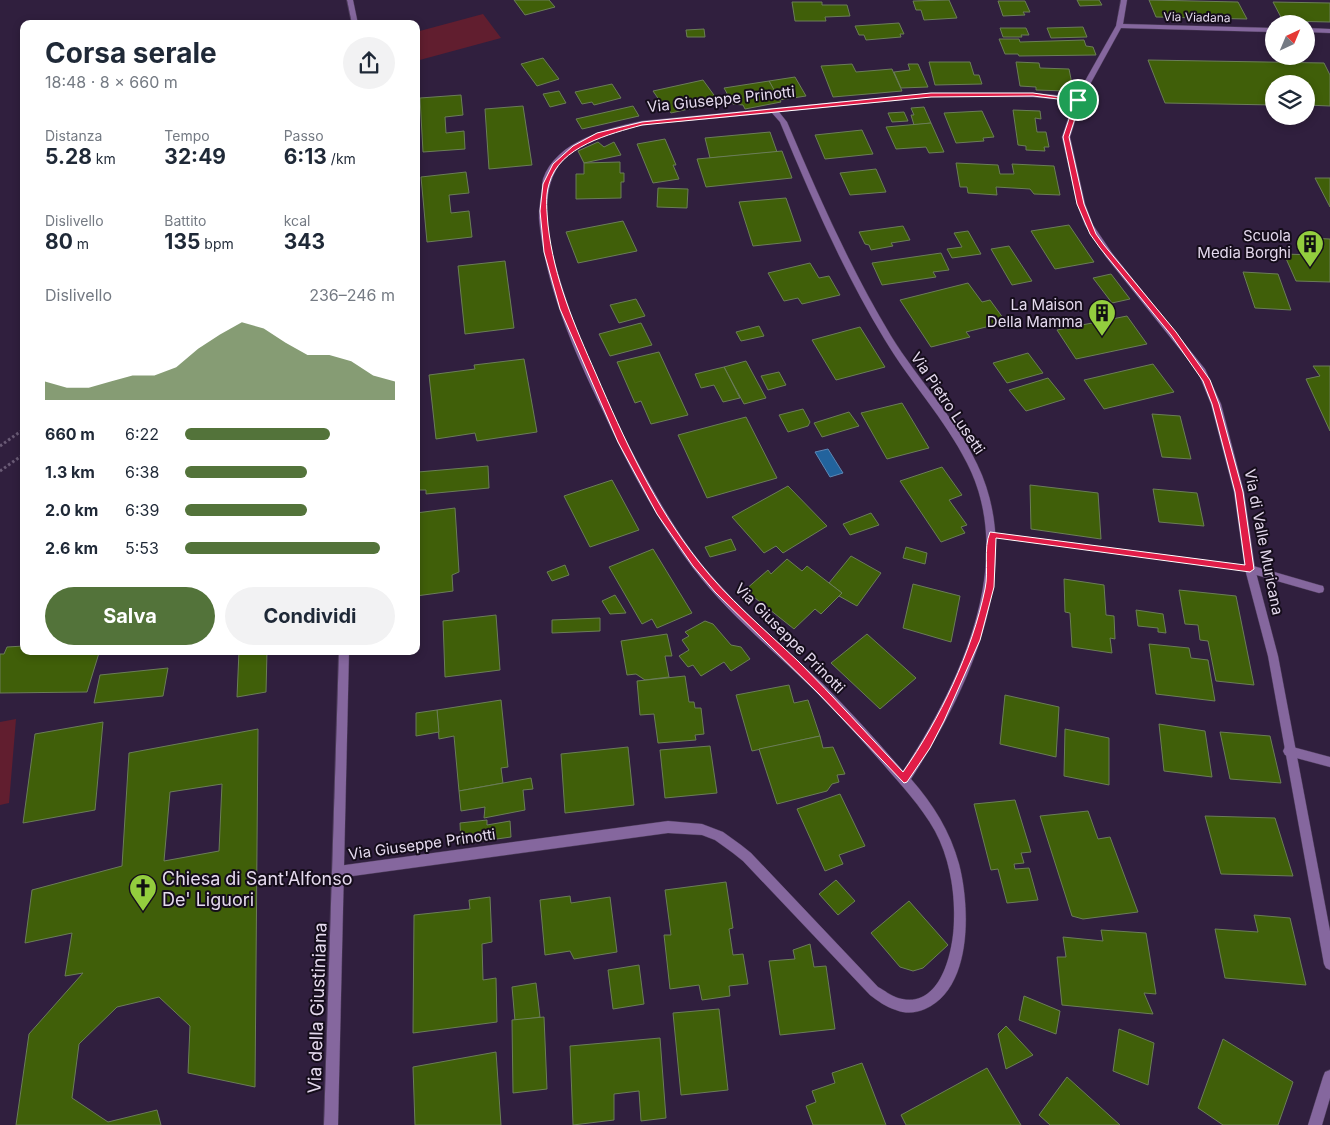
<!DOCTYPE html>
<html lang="it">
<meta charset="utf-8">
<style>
:root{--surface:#fff;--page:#f2f2f3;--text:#1f2937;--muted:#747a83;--accent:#53733a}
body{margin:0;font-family:Inter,sans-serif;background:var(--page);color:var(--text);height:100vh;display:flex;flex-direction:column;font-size:19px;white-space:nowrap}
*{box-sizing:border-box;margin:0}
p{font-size:16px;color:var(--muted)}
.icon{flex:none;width:28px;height:28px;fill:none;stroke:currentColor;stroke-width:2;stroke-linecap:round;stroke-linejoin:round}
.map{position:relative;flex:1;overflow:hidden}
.side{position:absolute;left:20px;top:20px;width:400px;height:635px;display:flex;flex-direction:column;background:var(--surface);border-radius:10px;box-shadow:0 2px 8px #0003}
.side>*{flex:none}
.needle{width:32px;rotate:44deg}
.fabs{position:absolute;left:1265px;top:15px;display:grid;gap:10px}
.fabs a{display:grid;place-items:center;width:50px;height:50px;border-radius:50%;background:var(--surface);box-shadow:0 2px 8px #0003;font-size:25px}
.pin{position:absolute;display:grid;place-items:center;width:42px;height:42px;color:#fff;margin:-21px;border:2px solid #fff;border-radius:50%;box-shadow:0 1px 5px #0007}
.round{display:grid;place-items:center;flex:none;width:52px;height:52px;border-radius:26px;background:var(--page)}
.head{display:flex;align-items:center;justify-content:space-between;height:85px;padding:0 25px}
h1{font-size:28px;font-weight:700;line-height:38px}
.figures{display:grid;grid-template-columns:repeat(3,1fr);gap:8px;height:85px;padding:5px 25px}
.figures div{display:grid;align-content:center}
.figures b{font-size:21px;font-weight:700}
.figures small{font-size:14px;font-weight:400}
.figures p{font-size:14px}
.chart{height:140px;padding:10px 25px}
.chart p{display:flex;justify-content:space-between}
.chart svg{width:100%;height:90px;margin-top:5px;fill:var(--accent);opacity:.7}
.cta{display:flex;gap:10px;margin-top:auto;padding:10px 25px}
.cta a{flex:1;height:58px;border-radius:30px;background:var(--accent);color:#fff;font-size:20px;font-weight:700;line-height:58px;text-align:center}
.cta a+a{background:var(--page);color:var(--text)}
ul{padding:0 25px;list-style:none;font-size:16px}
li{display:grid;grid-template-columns:80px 60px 1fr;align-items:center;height:38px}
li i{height:12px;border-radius:6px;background:var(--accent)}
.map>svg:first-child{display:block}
.green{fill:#611e2f}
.water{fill:#22639d;stroke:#5c87b5}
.building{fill:#405f09;stroke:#6b7d58;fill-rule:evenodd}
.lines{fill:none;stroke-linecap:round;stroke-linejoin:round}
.service-casing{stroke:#4d3d5a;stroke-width:1}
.minor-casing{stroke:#4d3d5a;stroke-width:1}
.tertiary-casing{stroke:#4d3d5a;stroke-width:1}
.path{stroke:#6a5b76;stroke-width:3;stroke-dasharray:2.5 2.5;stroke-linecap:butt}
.service{fill:#85679e;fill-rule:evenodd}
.minor{fill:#85679e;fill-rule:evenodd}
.tertiary{fill:#85679e;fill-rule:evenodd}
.route{fill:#e11d48;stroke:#fff;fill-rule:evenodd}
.labels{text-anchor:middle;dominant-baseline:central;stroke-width:4;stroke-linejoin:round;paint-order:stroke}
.far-street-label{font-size:12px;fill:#e5daee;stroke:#150d1b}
.street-label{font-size:15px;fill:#e5daee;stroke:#150d1b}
.poi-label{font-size:15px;fill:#e5daee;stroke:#150d1b;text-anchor:end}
.near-poi-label{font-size:18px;fill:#e5daee;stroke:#150d1b;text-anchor:start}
.near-street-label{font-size:18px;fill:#e5daee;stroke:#150d1b}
</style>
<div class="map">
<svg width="1330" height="1125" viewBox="0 0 1330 1125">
<rect width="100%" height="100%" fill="#301f3e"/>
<g class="green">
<polygon points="483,14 501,38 416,61 416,32"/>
<polygon points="16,719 9,803 0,805 0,722"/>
</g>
<polygon class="water" points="828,449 843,473 830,477 815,452"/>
<g class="building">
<polygon points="514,0 549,0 555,7 525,15"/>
<polygon points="949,0 957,18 924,20 921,10 916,10 913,1"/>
<polygon points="1077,0 1099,0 1102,5 1080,6"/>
<polygon points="1149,0 1238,2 1247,19 1156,17"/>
<polygon points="998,1 1025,1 1030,12 1023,12 1025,15 1003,16"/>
<polygon points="792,2 822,2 822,5 847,5 850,16 825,17 826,21 795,21"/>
<polygon points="1273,2 1330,3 1330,22 1283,21"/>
<polygon points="899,23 904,34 900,34 901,37 866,40 864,35 859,35 855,26"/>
<polygon points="1083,27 1087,37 1051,38 1047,28"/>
<polygon points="1000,28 1026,28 1029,35 1021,35 1022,37 1003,37"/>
<polygon points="704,29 705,37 687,37 686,30"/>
<polygon points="999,39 1019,39 1020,42 1084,40 1086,46 1093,47 1096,55 1019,56 1018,54 1005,54"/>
<polygon points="543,58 559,79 537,86 521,64"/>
<polygon points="1148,60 1324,63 1330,75 1330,106 1306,105 1306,84 1274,84 1274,105 1165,103"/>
<polygon points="929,62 970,62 974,75 979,75 982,84 935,85"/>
<polygon points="1016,62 1039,63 1040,68 1069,69 1072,84 1065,83 1066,91 1036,90 1036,87 1020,86"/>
<polygon points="852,64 856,72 892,69 902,91 833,97 821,66"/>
<polygon points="908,64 918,64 928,87 901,88 894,72 910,70"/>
<polygon points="795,77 806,96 779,100 769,81"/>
<polygon points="703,80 719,102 671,113 668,109 666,110 653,91"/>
<polygon points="769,81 781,102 745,109 743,105 733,104 724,88"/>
<polygon points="612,84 621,98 594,105 592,102 582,104 575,92"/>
<polygon points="559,91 566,103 550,107 543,94"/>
<polygon points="461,95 463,115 445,117 446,133 464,131 465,149 423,152 420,98"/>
<polygon points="523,106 532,165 489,169 485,109"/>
<polygon points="633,106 639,116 582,129 576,119"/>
<polygon points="924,107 931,123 914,125 911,115 914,115 911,108"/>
<polygon points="1013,110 1040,111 1041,119 1035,118 1037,132 1046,132 1049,147 1044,147 1045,151 1026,150 1026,146 1018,145"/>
<polygon points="982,111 994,137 983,138 984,141 956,143 944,113"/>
<polygon points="904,112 908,121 892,122 888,113"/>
<polygon points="931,123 944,152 929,153 926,147 896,149 886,127"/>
<polygon points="862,130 873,154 825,159 815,135"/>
<polygon points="770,132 777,152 710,158 705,138"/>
<polygon points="665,139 676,165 673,165 679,179 653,183 637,144"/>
<polygon points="598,142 604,147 614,142 621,155 584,163 578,151"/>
<polygon points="782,151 792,178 706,187 697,159"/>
<polygon points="620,162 620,173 624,173 624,182 621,182 621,198 576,199 576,174 584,174 584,163"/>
<polygon points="956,163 998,165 1000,174 1014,174 1012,164 1054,166 1060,195 1034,194 1030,189 996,187 997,195 968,193 967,187 960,187"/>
<polygon points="876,169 886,192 850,195 840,173"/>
<polygon points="466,172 469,193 449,195 451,213 469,211 472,237 427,242 421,177"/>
<polygon points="1315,178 1330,178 1330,207"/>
<polygon points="658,188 688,189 687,208 657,207"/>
<polygon points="786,198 801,241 753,246 739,202"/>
<polygon points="623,221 637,251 578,263 566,232"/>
<polygon points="1069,225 1094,262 1055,269 1031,231"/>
<polygon points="903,226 910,240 891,243 893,246 871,250 869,245 865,244 859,232"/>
<polygon points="968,231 981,254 952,258 947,249 962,247 954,233"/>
<polygon points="1307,238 1330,239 1330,282 1296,281 1284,254 1315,255"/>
<polygon points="1009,246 1032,281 1012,285 991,249"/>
<polygon points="941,253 949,270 933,272 936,277 882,285 872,263"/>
<polygon points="505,261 514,328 465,334 458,266"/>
<polygon points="810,263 819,278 829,276 840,295 802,304 798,298 784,301 768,273"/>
<polygon points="1243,272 1278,274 1291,310 1255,308"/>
<polygon points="1111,274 1130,299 1112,303 1093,278"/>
<polygon points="968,283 982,302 990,300 1006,322 966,332 970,337 931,347 900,300"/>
<polygon points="636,299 645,316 619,323 610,305"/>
<polygon points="1127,316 1147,344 1076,359 1057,330"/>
<polygon points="641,323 652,345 610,356 599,334"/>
<polygon points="759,326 764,336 741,341 736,332"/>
<polygon points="860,327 885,367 836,380 812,340"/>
<polygon points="659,352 688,415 651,424 641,401 635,403 617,362"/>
<polygon points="1028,353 1043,373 1007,383 993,363"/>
<polygon points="524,359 537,432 477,441 475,433 436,439 429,375 475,369 474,365"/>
<polygon points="746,361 766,398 744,404 724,367"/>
<polygon points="1153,364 1174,392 1104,409 1084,380"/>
<polygon points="1313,366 1330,366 1330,431 1306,379 1320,376"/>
<polygon points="724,367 740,398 723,402 714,385 701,388 695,374"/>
<polygon points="779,372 786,385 768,390 761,376"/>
<polygon points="1048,378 1065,399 1026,411 1009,390"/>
<polygon points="902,403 929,448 887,459 861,413"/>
<polygon points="803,409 810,422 808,426 788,432 779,415"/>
<polygon points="849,412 859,426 822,437 814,423"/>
<polygon points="1152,414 1180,416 1191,459 1162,457"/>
<polygon points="746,417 777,478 707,498 678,435"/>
<polygon points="488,466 489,488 426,494 426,490 417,490 418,472"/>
<polygon points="942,467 962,495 949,500 967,525 961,527 965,533 941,542 900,481"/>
<polygon points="612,480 639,530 590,547 564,496"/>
<polygon points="1030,485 1098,493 1101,539 1031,529"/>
<polygon points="788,486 827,526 783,553 776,546 764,553 732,517"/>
<polygon points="1153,489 1197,493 1204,526 1159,522"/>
<polygon points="455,508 459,572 452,575 453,591 416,596 416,513"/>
<polygon points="871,513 879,525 850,535 843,524"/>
<polygon points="731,539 736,550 710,557 705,547"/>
<polygon points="906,547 927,553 925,564 903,558"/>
<polygon points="653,549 692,613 657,628 652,619 642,624 609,567"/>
<polygon points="851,556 881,573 857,606 839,596 842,593 829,583"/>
<polygon points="787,559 802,571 807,566 842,593 821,614 815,609 794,629 745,590 768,570 771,574"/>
<polygon points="565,565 569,575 552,581 547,572"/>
<polygon points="1064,579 1104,585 1106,615 1114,616 1115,639 1110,638 1112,653 1072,647 1070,613 1065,612"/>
<polygon points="913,584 960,596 951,642 903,628"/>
<polygon points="1179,590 1236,596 1254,685 1216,681 1208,641 1200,640 1198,625 1185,624"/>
<polygon points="615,595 626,613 610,614 602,601"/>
<polygon points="1136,610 1163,614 1166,633 1158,632 1158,628 1138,626"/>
<polygon points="496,615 500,670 445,677 443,621"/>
<polygon points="600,618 600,631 552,633 552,620"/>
<polygon points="705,621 713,624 731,645 741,647 750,659 731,671 724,662 701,676 693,665 688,667 679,656 689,650 682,640 689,636 685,632"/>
<polygon points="667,634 672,656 665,656 669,677 645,680 636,674 627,675 621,641"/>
<polygon points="867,634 916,678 880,709 831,663"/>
<polygon points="1149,644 1189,648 1191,658 1208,660 1215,701 1156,694"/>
<polygon points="24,646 24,651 99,653 87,692 0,693 0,654 4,654 7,647"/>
<polygon points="239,651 267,651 266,692 237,697"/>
<polygon points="168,668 163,696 94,703 100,675"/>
<polygon points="685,676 689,702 694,702 695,708 701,708 704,734 695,735 696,740 658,743 654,714 640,715 637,681"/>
<polygon points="789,685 794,703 808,700 820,736 752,751 736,695"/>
<polygon points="1005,695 1059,707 1056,757 1000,744"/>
<polygon points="501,700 508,767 501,768 503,783 459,791 454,736 439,739 437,710"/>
<polygon points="437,710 439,732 416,736 416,713"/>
<polygon points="103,722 95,810 23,823 35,734"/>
<polygon points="1159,724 1205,731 1212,777 1164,771"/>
<path d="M258 729 255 1087 188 1073 190 1026 159 997 117 1007 79 1044 72 1098 108 1122 157 1110 161 1125H16L29 1034 83 973 65 976 72 933 25 943 32 890 122 866 129 753ZM222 784 219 851 164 861 170 792Z"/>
<polygon points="1065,729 1109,738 1109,785 1064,776"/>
<polygon points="1220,732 1270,736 1281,783 1230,779"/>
<polygon points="820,736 823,748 833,747 845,774 837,775 839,782 832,784 827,791 777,804 759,749"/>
<polygon points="710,746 717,793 665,798 660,750"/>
<polygon points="628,747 634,805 565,813 561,754"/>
<polygon points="531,778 533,789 523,790 525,810 484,818 485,807 461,811 459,791"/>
<polygon points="840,794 865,846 839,855 843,864 825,871 797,809"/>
<polygon points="1015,800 1031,852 1021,853 1024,863 1014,864 1015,869 1029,868 1038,900 1007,903 998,869 991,870 974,804"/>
<polygon points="1088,811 1098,839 1110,837 1138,912 1083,919 1072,916 1040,816"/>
<polygon points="1205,816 1275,818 1293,876 1221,874"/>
<polygon points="487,820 487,825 510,821 511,837 461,844 460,823"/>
<polygon points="836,880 855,901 838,915 819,894"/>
<polygon points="726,882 733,928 729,929 733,955 743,954 748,984 729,986 730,996 702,1000 699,985 670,989 664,935 671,935 665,890"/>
<polygon points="570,896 571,903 610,897 617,952 574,959 570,951 545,955 540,900"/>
<polygon points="490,897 492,942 482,944 483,980 496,978 497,1022 413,1033 414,915 470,909 469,900"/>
<polygon points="909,901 948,945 923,968 913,971 900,967 871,933"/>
<polygon points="1254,915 1290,918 1306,985 1225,978 1215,929 1258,932"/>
<polygon points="1101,930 1146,933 1156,994 1144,993 1153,1014 1062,1005 1057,957 1066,957 1063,937 1103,941"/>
<polygon points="810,944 814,967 826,966 835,1029 780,1035 769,961 795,959 793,950"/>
<polygon points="639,965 644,1004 613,1009 608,970"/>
<polygon points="536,983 540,1017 515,1021 512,987"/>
<polygon points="1024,996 1060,1011 1056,1034 1019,1020"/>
<polygon points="719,1009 728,1090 681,1095 673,1013"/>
<polygon points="544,1017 547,1089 513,1093 512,1020"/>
<polygon points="1006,1026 1033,1055 1006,1069 998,1034"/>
<polygon points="1119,1029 1154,1043 1148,1085 1113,1071"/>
<polygon points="660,1038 666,1118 641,1121 639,1091 614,1094 614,1120 573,1125 570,1046"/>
<polygon points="1223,1039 1293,1082 1278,1125 1223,1125 1198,1108"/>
<polygon points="496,1052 501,1125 415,1125 413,1067"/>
<polygon points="862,1063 886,1125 813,1125 806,1106 816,1102 812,1091 835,1083 832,1073"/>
<polygon points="987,1068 1021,1125 906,1125 901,1115"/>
<polygon points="1067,1077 1120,1125 1050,1125 1039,1115"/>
</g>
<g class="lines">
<defs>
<g id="service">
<polygon points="1250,565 1319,585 1323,586 1324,589 1323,592 1319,593 1246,572 1245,569 1246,566"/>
<polygon points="1289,746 1330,757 1330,767 1285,755 1283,751 1285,747"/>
</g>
<g id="minor">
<path d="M1121 0H1127L1123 24 1274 28V32L1121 28 1082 99 1070 137 1085 204 1093 225 1112 253 1205 369 1221 404 1244 492 1255 569 1278 656 1330 931V970L1326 968 1324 964 1268 656 1245 569 1234 492 1211 404 1198 372 1106 257 1085 225 1077 204 1062 137 1074 101 1033 97H931L779 112 787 122C818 195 850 268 891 336 918 380 955 417 977 464 1027 567 968 691 911 779 933 804 950 831 959 864 970 906 973 988 925 1009 916 1013 906 1014 896 1010 886 1007 878 1001 870 995L743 861 733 853 715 840 702 835 668 833 338 878 334 876 332 872 334 868 338 866 668 821 702 824 723 832 741 845 751 853 878 987C884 990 891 996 898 998 941 1011 954 950 954 919 955 890 949 857 935 831 921 806 901 785 883 764 860 738 837 713 813 689 773 650 727 613 693 568 657 520 628 466 603 411 574 351 545 286 539 218 539 211 540 203 541 196 542 190 542 184 543 179 556 141 608 128 642 121L931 93H1033L1076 97 1116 26ZM772 113 780 122C811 197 843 271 885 340 910 382 945 419 967 463 1018 562 959 686 903 771 877 741 850 711 822 683 781 645 739 609 703 566 678 535 658 500 639 465 609 409 582 351 563 290 556 268 547 239 547 216 546 195 550 173 565 158 599 125 652 124 695 120 721 118 746 115 772 113Z"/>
<polygon points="1306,28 1330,29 1330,33 1306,32"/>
<polygon points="1330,1070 1330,1098 1322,1125 1308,1125 1323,1077 1325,1072"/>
</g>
<g id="tertiary">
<polygon points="347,0 353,0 358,24 352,24"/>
<polygon points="339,651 349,651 338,1125 324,1125"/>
</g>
</defs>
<use href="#service" class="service-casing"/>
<use href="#minor" class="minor-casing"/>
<use href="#tertiary" class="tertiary-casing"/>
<g class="path">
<polyline points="0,446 24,429"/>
<polyline points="0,471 24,454"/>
<polyline points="1010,537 1230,566"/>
</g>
<use href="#service" class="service"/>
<use href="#minor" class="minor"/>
<use href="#tertiary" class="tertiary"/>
</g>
<path class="route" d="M931 93H1033L1081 100 1069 137 1084 204 1096 234 1104 245 1176 332 1210 380 1219 404 1243 492 1254 569 1250 572 996 538 994 587 980 640 944 721 930 748 907 782 904 783 819 694 715 592 693 566 657 514 618 442 560 309 544 252 540 211 543 184 553 164 573 146 597 133 642 122ZM1033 96 1075 101 1063 137 1077 204 1090 234 1100 248 1171 335 1203 381 1212 404 1235 492 1245 565 990 532C983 549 989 571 985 589 972 652 940 719 903 772 868 735 834 697 798 661 764 629 727 598 699 562 654 505 624 439 596 374 574 324 554 279 548 225 547 212 545 197 549 184 559 146 610 134 642 125L931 97Z"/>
<defs>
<symbol id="building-pin" viewBox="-11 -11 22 30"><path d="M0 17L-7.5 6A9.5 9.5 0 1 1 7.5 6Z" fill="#93cd3e" stroke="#150d1b"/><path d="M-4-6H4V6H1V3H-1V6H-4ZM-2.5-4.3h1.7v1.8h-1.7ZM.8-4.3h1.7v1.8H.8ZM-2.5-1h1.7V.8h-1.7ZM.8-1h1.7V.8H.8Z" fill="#111"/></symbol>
<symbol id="church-pin" viewBox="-11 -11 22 30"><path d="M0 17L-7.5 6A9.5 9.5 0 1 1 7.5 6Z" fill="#93cd3e" stroke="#150d1b"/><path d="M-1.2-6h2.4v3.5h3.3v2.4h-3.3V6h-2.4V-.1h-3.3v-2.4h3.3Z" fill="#111"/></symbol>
</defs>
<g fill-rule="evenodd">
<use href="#building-pin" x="1294" y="228" width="32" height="43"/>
<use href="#building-pin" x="1086" y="297" width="32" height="43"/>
<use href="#church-pin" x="127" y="872" width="32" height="43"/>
</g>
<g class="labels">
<g class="far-street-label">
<text transform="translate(1197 17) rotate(1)">Via Viadana</text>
</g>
<g class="street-label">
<text transform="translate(721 99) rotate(-6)">Via Giuseppe Prinotti</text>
<text transform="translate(948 403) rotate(56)">Via Pietro Lusetti</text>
<text transform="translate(1264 542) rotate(79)">Via di Valle Muricana</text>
<text transform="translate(790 638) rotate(45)">Via Giuseppe Prinotti</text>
<text transform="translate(422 844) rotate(-8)">Via Giuseppe Prinotti</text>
</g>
<g class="poi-label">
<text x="1291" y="235">Scuola<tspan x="1291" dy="17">Media Borghi</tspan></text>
<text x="1083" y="304">La Maison<tspan x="1083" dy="17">Della Mamma</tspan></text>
</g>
<g class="near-poi-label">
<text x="162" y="878">Chiesa di Sant'Alfonso<tspan x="162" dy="21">De' Liguori</tspan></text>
</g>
<g class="near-street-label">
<text transform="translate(317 1008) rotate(-88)">Via della Giustiniana</text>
</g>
</g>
</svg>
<div class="fabs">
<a><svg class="needle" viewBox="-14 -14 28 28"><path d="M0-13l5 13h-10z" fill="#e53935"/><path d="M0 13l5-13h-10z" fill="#747a83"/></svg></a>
<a><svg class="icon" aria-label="layers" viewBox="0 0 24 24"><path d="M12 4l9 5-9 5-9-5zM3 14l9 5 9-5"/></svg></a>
</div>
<div class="pin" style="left:1078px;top:100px;background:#1e9e55"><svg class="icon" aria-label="arrive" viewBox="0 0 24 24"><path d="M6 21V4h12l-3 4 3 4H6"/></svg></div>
<section class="side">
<div class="head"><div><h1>Corsa serale</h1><p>18:48 · 8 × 660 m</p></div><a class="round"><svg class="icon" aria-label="share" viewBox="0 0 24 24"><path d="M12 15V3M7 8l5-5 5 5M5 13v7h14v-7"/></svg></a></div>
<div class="figures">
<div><p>Distanza</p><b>5.28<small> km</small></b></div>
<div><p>Tempo</p><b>32:49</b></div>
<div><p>Passo</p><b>6:13<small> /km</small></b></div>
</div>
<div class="figures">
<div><p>Dislivello</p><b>80<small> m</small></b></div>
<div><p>Battito</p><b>135<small> bpm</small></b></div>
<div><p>kcal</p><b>343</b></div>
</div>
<div class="chart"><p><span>Dislivello</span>236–246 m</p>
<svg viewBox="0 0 160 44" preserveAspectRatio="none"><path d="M0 44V35L10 38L20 38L30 35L40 32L50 32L60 28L70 19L80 12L90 6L100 9L110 16L120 22L130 22L140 25L150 32L160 35V44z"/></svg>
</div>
<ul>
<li><b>660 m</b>6:22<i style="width:69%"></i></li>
<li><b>1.3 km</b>6:38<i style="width:58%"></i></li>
<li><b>2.0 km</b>6:39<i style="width:58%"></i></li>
<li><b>2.6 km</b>5:53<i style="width:93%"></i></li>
</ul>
<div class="cta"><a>Salva</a><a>Condividi</a></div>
</section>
</div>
